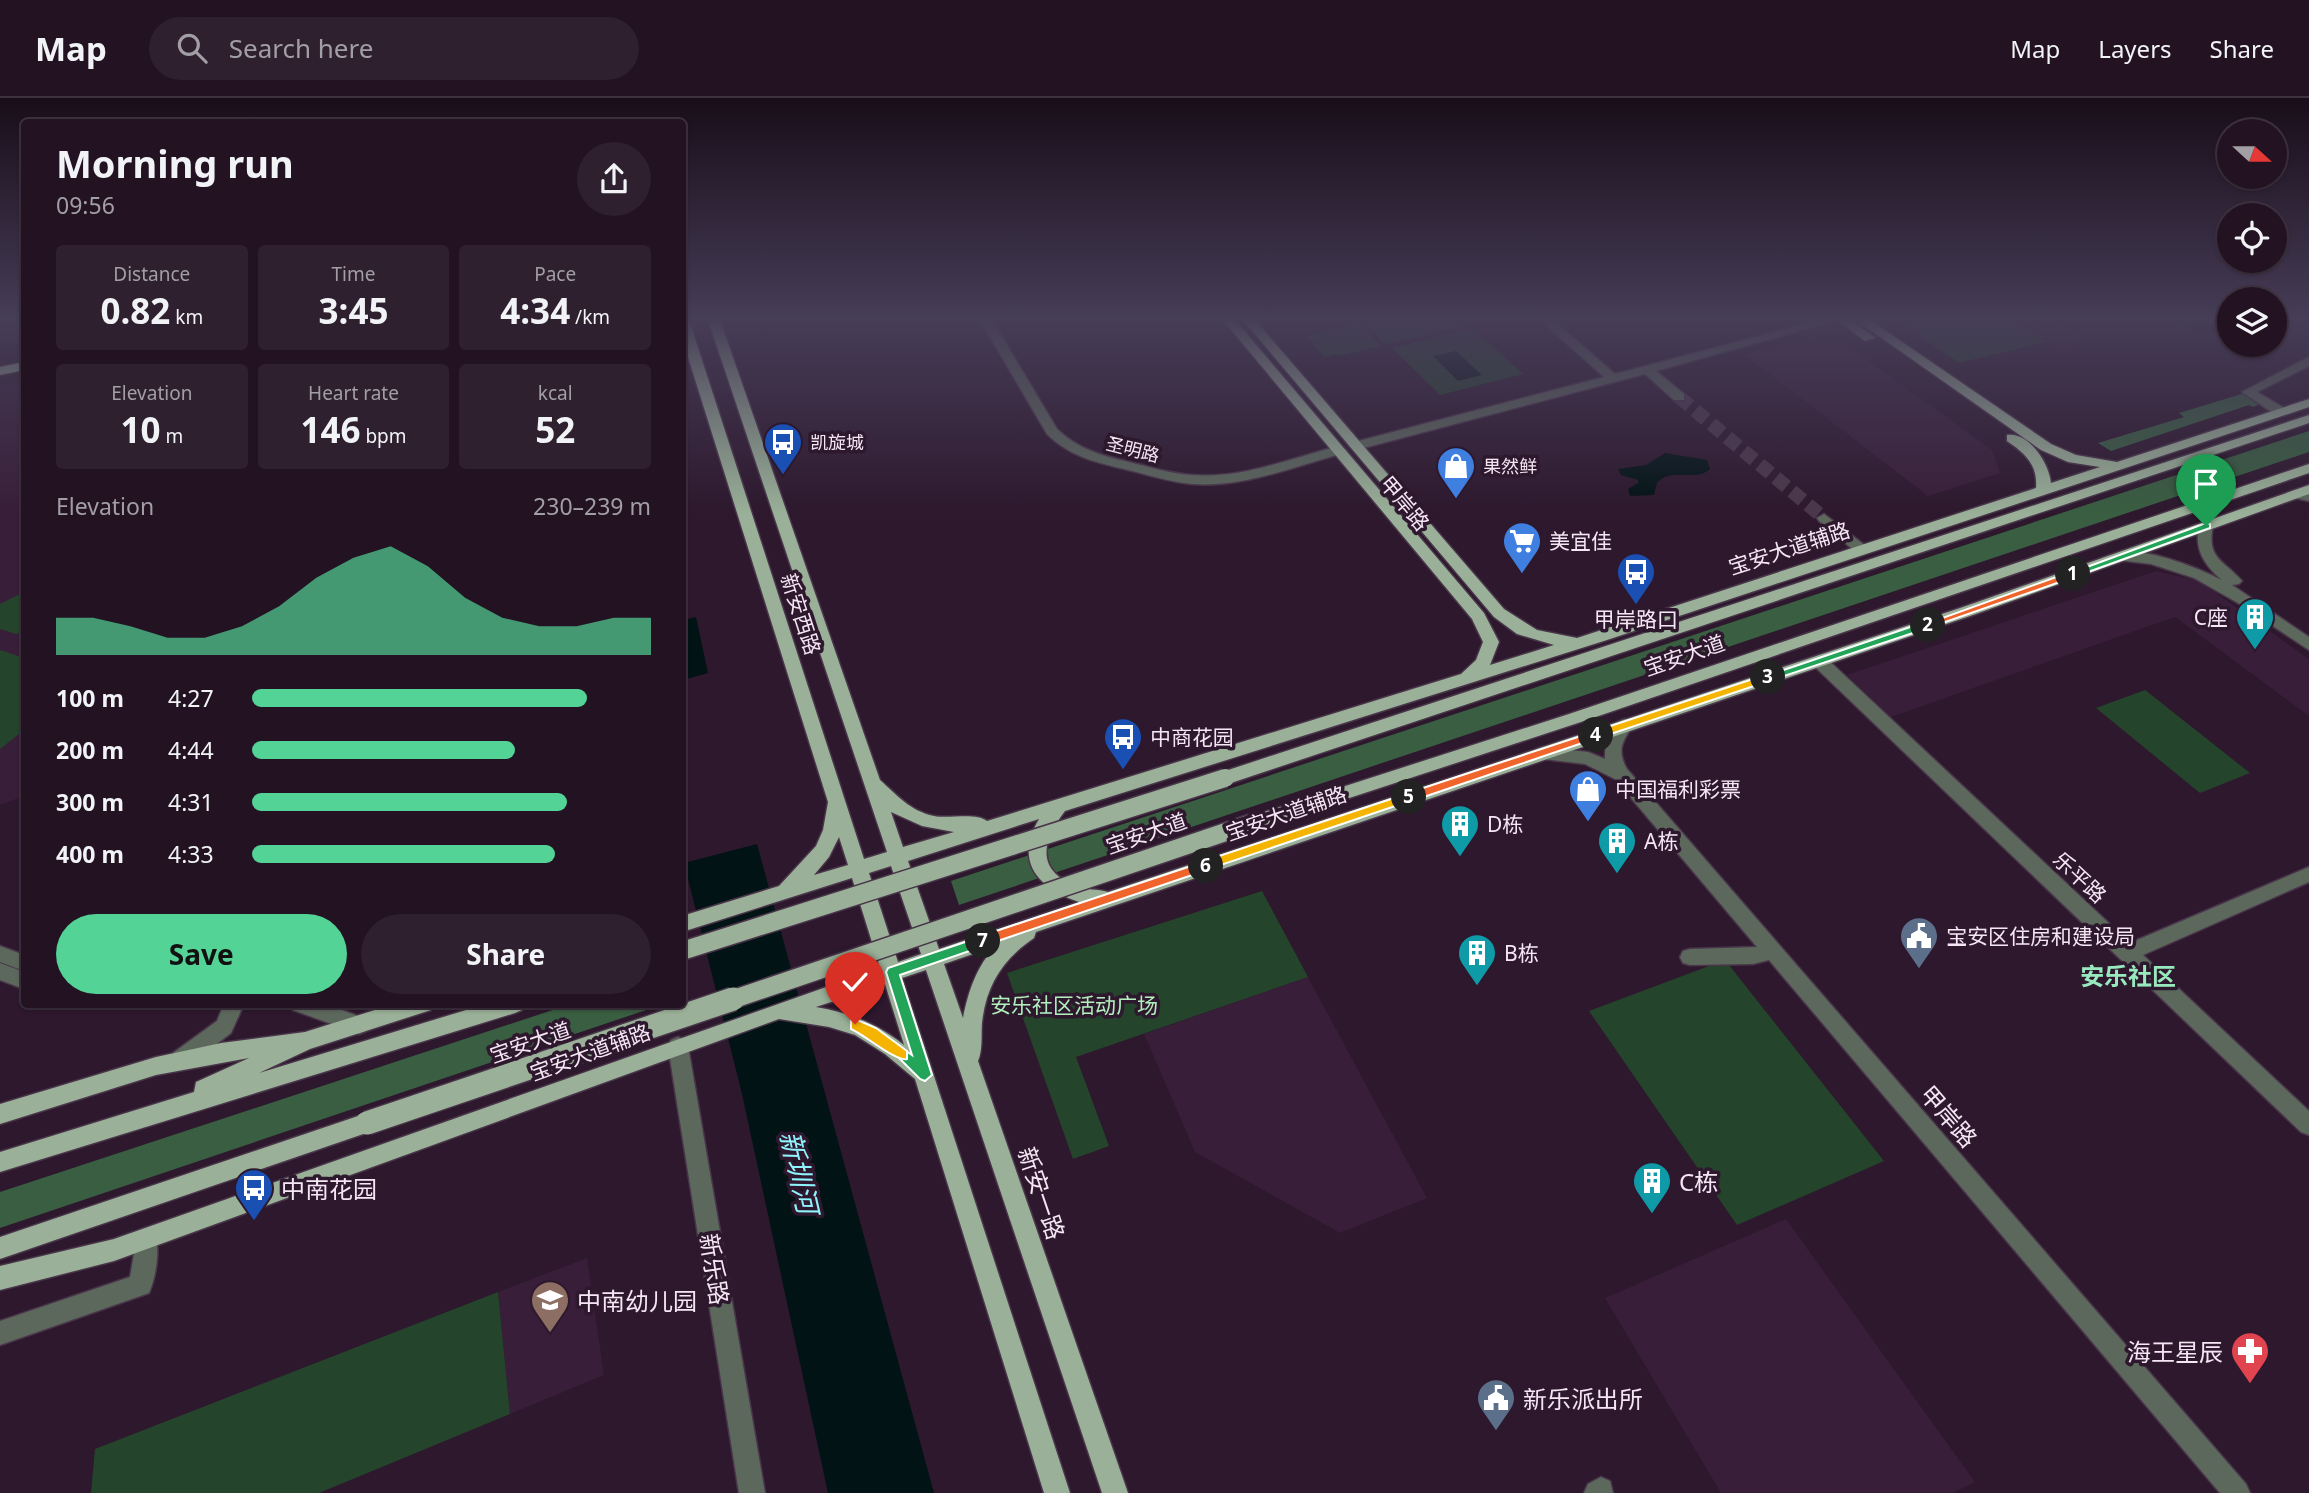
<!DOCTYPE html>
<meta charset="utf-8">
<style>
:root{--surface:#221222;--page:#2e202f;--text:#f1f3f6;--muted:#a29ea5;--line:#3f3240;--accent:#53d396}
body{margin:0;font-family:"Noto Sans","Noto Sans SC",sans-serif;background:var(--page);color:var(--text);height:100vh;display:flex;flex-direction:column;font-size:26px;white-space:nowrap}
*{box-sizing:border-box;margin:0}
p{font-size:23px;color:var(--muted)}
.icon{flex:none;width:38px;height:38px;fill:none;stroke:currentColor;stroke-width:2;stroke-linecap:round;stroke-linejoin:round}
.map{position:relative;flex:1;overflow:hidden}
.sheet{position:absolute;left:21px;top:21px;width:665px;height:889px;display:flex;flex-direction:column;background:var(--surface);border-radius:7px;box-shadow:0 2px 5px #0004,0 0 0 2px var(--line)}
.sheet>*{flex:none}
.needle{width:46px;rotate:111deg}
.tools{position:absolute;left:2217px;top:21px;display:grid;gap:14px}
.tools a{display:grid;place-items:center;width:70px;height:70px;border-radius:50%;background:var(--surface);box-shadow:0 2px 5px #0004,0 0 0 2px var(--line);font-size:35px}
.pin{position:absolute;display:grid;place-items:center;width:60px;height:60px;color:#fff;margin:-72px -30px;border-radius:50% 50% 50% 0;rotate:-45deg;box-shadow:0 0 7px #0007}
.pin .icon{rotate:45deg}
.km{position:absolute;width:35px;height:35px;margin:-18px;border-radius:50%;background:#222;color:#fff;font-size:19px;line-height:35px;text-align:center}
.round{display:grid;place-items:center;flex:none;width:74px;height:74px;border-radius:37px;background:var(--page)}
.overview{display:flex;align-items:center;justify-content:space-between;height:119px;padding:0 35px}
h1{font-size:38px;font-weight:700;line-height:52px}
.stats{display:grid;grid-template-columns:repeat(3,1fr);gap:10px;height:119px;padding:7px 35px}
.stats div{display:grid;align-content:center;border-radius:7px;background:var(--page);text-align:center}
.stats b{font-size:35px;font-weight:700}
.stats small{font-size:19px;font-weight:400}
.stats p{font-size:19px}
.chart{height:196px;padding:14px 35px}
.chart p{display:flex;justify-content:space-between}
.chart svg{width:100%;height:126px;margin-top:7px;fill:var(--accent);opacity:.7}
.action{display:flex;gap:14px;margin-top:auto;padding:14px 35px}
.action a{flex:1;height:80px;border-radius:42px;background:var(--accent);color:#111;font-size:28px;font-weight:700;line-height:80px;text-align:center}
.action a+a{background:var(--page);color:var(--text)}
ul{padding:0 35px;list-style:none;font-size:23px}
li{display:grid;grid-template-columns:112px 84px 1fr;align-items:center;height:52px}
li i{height:18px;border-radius:9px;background:var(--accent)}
header{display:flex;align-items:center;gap:42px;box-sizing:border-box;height:98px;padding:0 35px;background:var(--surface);border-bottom:2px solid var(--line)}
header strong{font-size:33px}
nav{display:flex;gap:38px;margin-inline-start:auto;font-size:24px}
.search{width:490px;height:63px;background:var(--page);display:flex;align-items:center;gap:18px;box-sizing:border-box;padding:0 24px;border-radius:38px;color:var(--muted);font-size:26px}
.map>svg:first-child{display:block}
.built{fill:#381e38}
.green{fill:#24452c}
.forest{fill:#395e41}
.water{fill:#021315}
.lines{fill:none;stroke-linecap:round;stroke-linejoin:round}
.minor-tunnel{stroke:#4b374b;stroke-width:14;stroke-dasharray:14 7;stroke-linecap:butt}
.minor-casing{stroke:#493549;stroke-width:3}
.major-casing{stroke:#493549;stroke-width:3}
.minor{fill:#5d685d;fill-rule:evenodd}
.major{fill:#9ab098;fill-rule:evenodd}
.major-bridge-far1-casing{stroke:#493549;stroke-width:21;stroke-linecap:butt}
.major-bridge-casing{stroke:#493549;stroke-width:26;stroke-linecap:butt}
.major-bridge-far1{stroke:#9ab098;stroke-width:18}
.major-bridge{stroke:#9ab098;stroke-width:23}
.split-1{fill:#22a559;stroke:#fff;stroke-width:2}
.split-2{fill:#f0652b;stroke:#fff;stroke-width:2}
.split-3{fill:#22a559;stroke:#fff;stroke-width:2}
.split-4{fill:#f5b400;stroke:#fff;stroke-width:2}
.split-5{fill:#f0652b;stroke:#fff;stroke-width:2}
.split-6{fill:#f5b400;stroke:#fff;stroke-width:2}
.split-7{fill:#f0652b;stroke:#fff;stroke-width:2}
.split-8{fill:#22a559;stroke:#fff;stroke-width:2}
.split-9{fill:#f5b400;stroke:#fff;stroke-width:2}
.labels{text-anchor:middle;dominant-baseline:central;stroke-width:7;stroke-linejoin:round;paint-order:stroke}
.far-poi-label{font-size:18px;fill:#f5e6f4;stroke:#2d182d;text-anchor:start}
.far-street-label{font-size:18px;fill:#f5e6f4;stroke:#2d182d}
.street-label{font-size:21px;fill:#f5e6f4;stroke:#2d182d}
.poi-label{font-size:21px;fill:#f5e6f4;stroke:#2d182d;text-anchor:start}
.park-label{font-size:21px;fill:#b1f0bd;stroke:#2d182d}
.quarter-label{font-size:24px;font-weight:bold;fill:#99e9be;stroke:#2d182d}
.near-street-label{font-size:24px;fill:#f5e6f4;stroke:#2d182d}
.near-poi-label{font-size:24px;fill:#f5e6f4;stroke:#2d182d;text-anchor:start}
.near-water-label{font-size:28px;font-style:italic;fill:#91f3fd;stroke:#2d182d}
</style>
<header>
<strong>Map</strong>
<div class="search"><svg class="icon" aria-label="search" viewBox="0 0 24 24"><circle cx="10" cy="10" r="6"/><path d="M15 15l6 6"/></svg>Search here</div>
<nav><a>Map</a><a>Layers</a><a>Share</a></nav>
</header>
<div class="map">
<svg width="2309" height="1395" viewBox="0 0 2309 1395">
<rect width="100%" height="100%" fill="#2d182d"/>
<g class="built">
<polygon points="0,222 24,222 24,245 0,249"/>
<polygon points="2011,222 2057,222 2092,243 2060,252"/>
<polygon points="1814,237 1841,243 1992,352 2000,375 1928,398 1744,256"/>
<polygon points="24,282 24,698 0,707 0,287"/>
<polygon points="2156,473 2199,483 2309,561 2309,618 2175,519 1891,619 1847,577"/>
<polygon points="1308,879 1427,1100 1340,1135 1195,1054 1144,936"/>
<polygon points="1786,1121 1975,1384 1953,1395 1721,1395 1605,1200"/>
<polygon points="587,1160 604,1277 510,1316 498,1194"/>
</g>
<g class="green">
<polygon points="1374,222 1463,222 1469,227 1386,247 1363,224"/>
<polygon points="1897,222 2011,222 2046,244 1959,265"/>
<polygon points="1359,225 1381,248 1338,258 1335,256 1325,259 1306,238"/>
<polygon points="1472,230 1523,276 1440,297 1392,250"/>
<polygon points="24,494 24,533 16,536 0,531 0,506"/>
<polygon points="0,552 24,560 24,632 0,651"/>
<polygon points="2145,592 2250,675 2200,695 2096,610"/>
<polygon points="1262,793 1308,879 1076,959 1109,1048 1073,1061 1007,875"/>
<polygon points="1725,862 1884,1063 1737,1127 1589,913"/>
<polygon points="498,1194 510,1316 319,1395 91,1395 95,1351"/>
</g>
<g class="forest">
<polygon points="2245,295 2263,305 2253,309 2249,307 2111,353 2098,345 2184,319 2179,315"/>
<polygon points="2309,333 2309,354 959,807 951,783"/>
<polygon points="568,907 661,907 0,1130 0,1094"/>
</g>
<g class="water">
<polygon points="2171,222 2229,222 2229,233 2205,234"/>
<polygon points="1456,253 1482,277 1458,283 1433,258"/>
<path d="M1665 355 1707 362 1710 371C1695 385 1672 368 1657 385L1654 397 1630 398 1628 391 1638 385V382L1621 377 1618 371 1646 367Z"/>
<polygon points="696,519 708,575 683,582 683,522"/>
<polygon points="757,746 934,1395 828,1395 742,996 684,765"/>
</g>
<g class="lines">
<polyline class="minor-tunnel" points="1679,299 1824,420"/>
<defs>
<g id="minor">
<path d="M980 222H992L1057 331C1078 351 1102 358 1129 364 1150 369 1171 376 1192 377 1243 381 1291 360 1339 348L1346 352 1344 355C1295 368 1244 390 1192 386 1169 384 1146 376 1124 371 1095 364 1069 358 1047 336Z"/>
<polygon points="1540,222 1553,222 1615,276 1820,222 1839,222 1656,273 1684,296 1684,302 1674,302 1645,276 1356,352 1349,348 1351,345 1604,279"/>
<polygon points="2309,259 2309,268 2257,294 2286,311 2286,317 2276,317 2242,294"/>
<polygon points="2295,392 2309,395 2309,403 2290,399 2288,396"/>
<polygon points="1824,416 1867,449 1869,452 1867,455 1857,455 1819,423 1817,420"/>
<path d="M2206 423 2213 428C2206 461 2224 462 2242 483L2239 486 2232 487 2309 539V552L2238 505 2194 480 2151 466 2118 462 2116 459C2132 442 2203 472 2222 482 2204 467 2194 451 2199 428Z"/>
<polygon points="1819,557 1825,559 2130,845 2309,769 2309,784 2143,857 2309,1013 2309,1037 2301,1034 1813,567 1811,563"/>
<path d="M1625 621 1633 627C1623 643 1616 652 1627 671L2246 1386 2250 1395H2220L1769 862 1753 866 1690 867 1683 865 1680 859 1683 853 1690 851 1757 849 1615 681 1585 666 1543 661 1537 659 1534 655 1537 651 1543 649 1588 654 1605 661C1605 645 1607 626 1625 621Z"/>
<polygon points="0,848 24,857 24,873 0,864"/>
<polygon points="0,865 24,874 24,891 0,882"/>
<polygon points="224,906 244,906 231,935 187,969 180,971 173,969 170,962 173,955 217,923"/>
<polygon points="290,906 326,906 366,921 369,927 366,933 359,936 293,912"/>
<polygon points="678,939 685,942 688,948 765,1395 739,1395 668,948 671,942"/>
<path d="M146 1130 154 1133C161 1149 156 1179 149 1195L0 1247V1223L130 1179 138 1133Z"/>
<polygon points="1601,1379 1610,1383 1613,1395 1584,1395 1588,1386"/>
</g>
<g id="major">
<path d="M682 222H689L864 761 887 754 708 222H720L880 682C897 697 910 713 934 718 949 721 976 714 987 723L1461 576 1476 562 1483 544 1472 521 1223 222H1235L1484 515 1499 544 1490 567 1554 547 1517 536 1494 519 1243 222H1255L1504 511 1537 532 1577 540 2036 390C2038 367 2025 355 2007 343V337C2030 334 2049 366 2051 385L2100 369 2068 364 2041 352 1856 222H1870L2051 346 2076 357 2117 364 2309 301V309L1607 542 1065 713C1043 742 1034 771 1076 788 1086 792 1098 791 1108 794L1963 509 2309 387V396L1973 517 1036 834 1034 840C1003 861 986 887 982 925 981 937 983 952 978 963L1128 1395H1102L926 872 902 880 1070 1395H1044L915 981 885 956 855 937 829 929 779 921 114 1163 0 1192V1168L114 1141 880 870 852 780 682 834V818L779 788 816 748 823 732 828 704 682 240ZM891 714 922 728 954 734 903 749ZM1039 721C1014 763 1037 790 1079 804L939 851 908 763ZM839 739 848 767 814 777 829 759ZM891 768 921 856 898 864 869 775ZM996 848C977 867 968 894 963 920L944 866ZM885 886 904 947C878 926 848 914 816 909Z"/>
<polygon points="1837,222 1851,222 1875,240 1865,243"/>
<polygon points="24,264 24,272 0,277 0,269"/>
<polygon points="2309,317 2309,325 1231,685 1219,685 1216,680 1219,675"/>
<polygon points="2309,366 2309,375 1581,624 1255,731 1249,729 1246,724 1249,719 1569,616"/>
<polygon points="394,906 434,906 431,912 310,951 259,975 486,906 525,906 522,912 515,915 0,1074 0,1054 194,994 196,984 249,960 156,977 0,1026 0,1006 156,959 221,945 305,934"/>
<polygon points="367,1015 375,1018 378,1025 375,1032 0,1161 0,1139"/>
</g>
</defs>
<use href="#minor" class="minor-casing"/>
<use href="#major" class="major-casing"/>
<use href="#minor" class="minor"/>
<use href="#major" class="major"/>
<defs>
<g id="major-bridge-far1">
<polyline points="682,853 1225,680"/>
<polyline points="728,903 1255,724"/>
</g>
<polyline id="major-bridge" points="367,1025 733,901"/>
</defs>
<use href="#major-bridge-far1" class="major-bridge-far1-casing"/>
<use href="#major-bridge" class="major-bridge-casing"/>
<use href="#major-bridge-far1" class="major-bridge-far1"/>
<use href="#major-bridge" class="major-bridge"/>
</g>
<linearGradient id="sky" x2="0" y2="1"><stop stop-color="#190d19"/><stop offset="0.53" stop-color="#463d57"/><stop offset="1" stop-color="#463d57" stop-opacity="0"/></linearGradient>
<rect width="2309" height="417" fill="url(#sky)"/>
<polygon class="split-1" points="2206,425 2210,426 2210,430 2077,478 2068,476"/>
<polygon class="split-2" points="2073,473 2078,476 2077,478 1931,529 1923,527"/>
<polygon class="split-3" points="1928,523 1931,524 1931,529 1772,582 1763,579"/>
<polygon class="split-4" points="1768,576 1773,579 1772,582 1596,641 1590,637 1592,634"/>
<polygon class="split-5" points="1596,633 1600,634 1600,639 1409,704 1404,699 1405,696"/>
<polygon class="split-6" points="1409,695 1413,696 1413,702 1206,772 1200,768 1201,764"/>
<polygon class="split-7" points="1206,763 1210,764 1210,771 983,848 977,843 978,839"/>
<polygon class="split-8" points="983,838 989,843 987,847 900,877 932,977 925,983 920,981 896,957 903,951 912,957 886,874 888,870"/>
<path class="split-9" d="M855 921 876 930 907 953V961C896 964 865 937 851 931V922Z"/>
<defs>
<symbol id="bus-pin" viewBox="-11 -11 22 30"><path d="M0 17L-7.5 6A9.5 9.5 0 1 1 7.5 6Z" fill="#1a4fb4" stroke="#2d182d"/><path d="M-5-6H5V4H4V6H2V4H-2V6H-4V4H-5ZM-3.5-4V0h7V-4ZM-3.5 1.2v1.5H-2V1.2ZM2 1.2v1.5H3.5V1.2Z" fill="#fff"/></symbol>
<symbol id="shop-pin" viewBox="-11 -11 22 30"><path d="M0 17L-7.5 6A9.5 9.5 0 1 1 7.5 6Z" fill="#3f7fe0" stroke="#2d182d"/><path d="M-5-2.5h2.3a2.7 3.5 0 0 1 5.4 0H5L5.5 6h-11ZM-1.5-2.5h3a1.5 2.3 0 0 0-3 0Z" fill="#fff"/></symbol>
<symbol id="supermarket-pin" viewBox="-11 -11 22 30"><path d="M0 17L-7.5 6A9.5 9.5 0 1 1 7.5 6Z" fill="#3f7fe0" stroke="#2d182d"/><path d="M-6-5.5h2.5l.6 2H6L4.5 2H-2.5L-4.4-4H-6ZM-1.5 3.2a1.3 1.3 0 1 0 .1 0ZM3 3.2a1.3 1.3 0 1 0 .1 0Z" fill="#fff"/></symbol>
<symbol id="building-pin" viewBox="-11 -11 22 30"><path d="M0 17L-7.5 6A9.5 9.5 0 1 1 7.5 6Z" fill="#0f9aa8" stroke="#2d182d"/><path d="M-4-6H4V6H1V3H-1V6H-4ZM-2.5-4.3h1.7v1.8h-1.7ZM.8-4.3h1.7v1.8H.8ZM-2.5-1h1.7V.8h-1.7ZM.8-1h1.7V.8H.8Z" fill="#fff"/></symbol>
<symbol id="civic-pin" viewBox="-11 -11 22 30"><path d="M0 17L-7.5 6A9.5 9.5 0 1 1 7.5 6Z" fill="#5c6f8a" stroke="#2d182d"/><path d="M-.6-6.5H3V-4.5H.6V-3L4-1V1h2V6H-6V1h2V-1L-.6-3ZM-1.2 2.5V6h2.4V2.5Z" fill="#fff"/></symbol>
<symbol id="school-pin" viewBox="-11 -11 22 30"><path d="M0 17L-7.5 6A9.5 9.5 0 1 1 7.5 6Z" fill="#8d6e63" stroke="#2d182d"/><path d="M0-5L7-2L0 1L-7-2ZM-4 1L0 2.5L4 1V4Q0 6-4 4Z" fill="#fff"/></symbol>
<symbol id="pharmacy-pin" viewBox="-11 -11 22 30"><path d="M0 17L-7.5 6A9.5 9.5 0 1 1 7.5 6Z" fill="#e0444e" stroke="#2d182d"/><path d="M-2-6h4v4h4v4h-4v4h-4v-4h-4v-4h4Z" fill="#fff"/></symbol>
</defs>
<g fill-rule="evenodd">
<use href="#bus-pin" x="761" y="322" width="44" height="60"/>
<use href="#shop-pin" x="1434" y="346" width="44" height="60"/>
<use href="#supermarket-pin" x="1500" y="421" width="44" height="60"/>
<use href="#bus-pin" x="1614" y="452" width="44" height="60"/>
<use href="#building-pin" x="2233" y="497" width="44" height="60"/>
<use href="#bus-pin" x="1101" y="617" width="44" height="60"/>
<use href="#shop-pin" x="1566" y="669" width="44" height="60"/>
<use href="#building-pin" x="1438" y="704" width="44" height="60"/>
<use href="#building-pin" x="1595" y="721" width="44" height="60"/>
<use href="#civic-pin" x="1897" y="816" width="44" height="60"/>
<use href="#building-pin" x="1455" y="833" width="44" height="60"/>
<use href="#building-pin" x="1630" y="1061" width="44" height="60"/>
<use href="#bus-pin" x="232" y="1068" width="44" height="60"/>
<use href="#school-pin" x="528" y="1180" width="44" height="60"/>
<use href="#pharmacy-pin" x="2228" y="1231" width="44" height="60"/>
<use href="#civic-pin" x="1474" y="1278" width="44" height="60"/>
</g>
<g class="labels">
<g class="far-poi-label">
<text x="810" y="344">凯旋城</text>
<text x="1483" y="368">果然鲜</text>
</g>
<g class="far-street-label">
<text transform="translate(1133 351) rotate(14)">圣明路</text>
</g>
<g class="street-label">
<text transform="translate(1405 405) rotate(50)">甲岸路</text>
<text transform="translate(1789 450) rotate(-18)">宝安大道辅路</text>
<text transform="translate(801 516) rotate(72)">新安西路</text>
<text transform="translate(1684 557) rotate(-19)">宝安大道</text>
<text transform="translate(1286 715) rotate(-19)">宝安大道辅路</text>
<text transform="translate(1146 735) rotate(-19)">宝安大道</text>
<text transform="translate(2080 779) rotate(43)">乐平路</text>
<text transform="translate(530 944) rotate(-19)">宝安大道</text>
<text transform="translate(590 954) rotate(-20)">宝安大道辅路</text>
</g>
<g class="poi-label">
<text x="1549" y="443">美宜佳</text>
<text x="2228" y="519" text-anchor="end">C座</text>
<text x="1636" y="521" text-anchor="middle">甲岸路口</text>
<text x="1150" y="639">中商花园</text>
<text x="1615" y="691">中国福利彩票</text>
<text x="1487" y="726">D栋</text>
<text x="1644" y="743">A栋</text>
<text x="1946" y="838">宝安区住房和建设局</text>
<text x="1504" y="855">B栋</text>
</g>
<g class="park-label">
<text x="1074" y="907">安乐社区活动广场</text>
</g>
<g class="quarter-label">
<text x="2128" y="877">安乐社区</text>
</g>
<g class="near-street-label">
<text transform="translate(1949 1018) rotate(49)">甲岸路</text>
<text transform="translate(1042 1095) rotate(71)">新安一路</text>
<text transform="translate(715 1171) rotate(81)">新乐路</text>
</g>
<g class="near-poi-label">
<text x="1679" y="1083">C栋</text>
<text x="281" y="1090">中南花园</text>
<text x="577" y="1202">中南幼儿园</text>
<text x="2223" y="1253" text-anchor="end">海王星辰</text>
<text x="1523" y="1300">新乐派出所</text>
</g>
<g class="near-water-label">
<text transform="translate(800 1074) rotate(77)">新圳河</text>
</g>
</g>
</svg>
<div class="tools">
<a><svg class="needle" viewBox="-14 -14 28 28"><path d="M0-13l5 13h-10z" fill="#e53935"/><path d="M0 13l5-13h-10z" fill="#a29ea5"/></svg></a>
<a><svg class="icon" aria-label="locate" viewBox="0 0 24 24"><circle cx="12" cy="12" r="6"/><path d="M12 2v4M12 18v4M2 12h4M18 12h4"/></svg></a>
<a><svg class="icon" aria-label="layers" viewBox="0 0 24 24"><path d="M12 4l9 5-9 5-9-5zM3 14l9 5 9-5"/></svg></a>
</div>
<div class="pin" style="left:2206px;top:428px;background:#1e9e55"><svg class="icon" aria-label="arrive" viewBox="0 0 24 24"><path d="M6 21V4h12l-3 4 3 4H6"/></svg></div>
<div class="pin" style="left:855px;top:926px;background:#d93025"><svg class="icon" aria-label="check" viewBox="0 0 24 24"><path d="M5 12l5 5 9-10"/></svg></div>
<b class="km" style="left:2073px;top:476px">1</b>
<b class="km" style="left:1928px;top:527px">2</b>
<b class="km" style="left:1768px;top:579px">3</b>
<b class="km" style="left:1596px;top:637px">4</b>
<b class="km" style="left:1409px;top:699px">5</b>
<b class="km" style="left:1206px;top:768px">6</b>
<b class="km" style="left:983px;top:843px">7</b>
<section class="sheet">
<div class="overview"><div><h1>Morning run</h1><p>09:56</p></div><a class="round"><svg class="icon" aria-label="share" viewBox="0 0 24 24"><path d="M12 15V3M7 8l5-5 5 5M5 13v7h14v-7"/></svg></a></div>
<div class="stats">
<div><p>Distance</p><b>0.82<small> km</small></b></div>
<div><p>Time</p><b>3:45</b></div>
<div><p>Pace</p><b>4:34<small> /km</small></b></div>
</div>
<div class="stats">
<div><p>Elevation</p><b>10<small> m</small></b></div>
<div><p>Heart rate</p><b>146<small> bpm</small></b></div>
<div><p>kcal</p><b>52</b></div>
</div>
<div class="chart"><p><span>Elevation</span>230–239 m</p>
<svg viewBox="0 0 160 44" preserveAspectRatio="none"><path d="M0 44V31L10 31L20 34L30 38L40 38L50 34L60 27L70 17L80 10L90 6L100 13L110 24L120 31L130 34L140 34L150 31L160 31V44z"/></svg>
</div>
<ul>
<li><b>100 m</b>4:27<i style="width:84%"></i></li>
<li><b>200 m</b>4:44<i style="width:66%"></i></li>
<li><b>300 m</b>4:31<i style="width:79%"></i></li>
<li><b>400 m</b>4:33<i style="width:76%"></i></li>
</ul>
<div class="action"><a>Save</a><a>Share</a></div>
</section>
</div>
